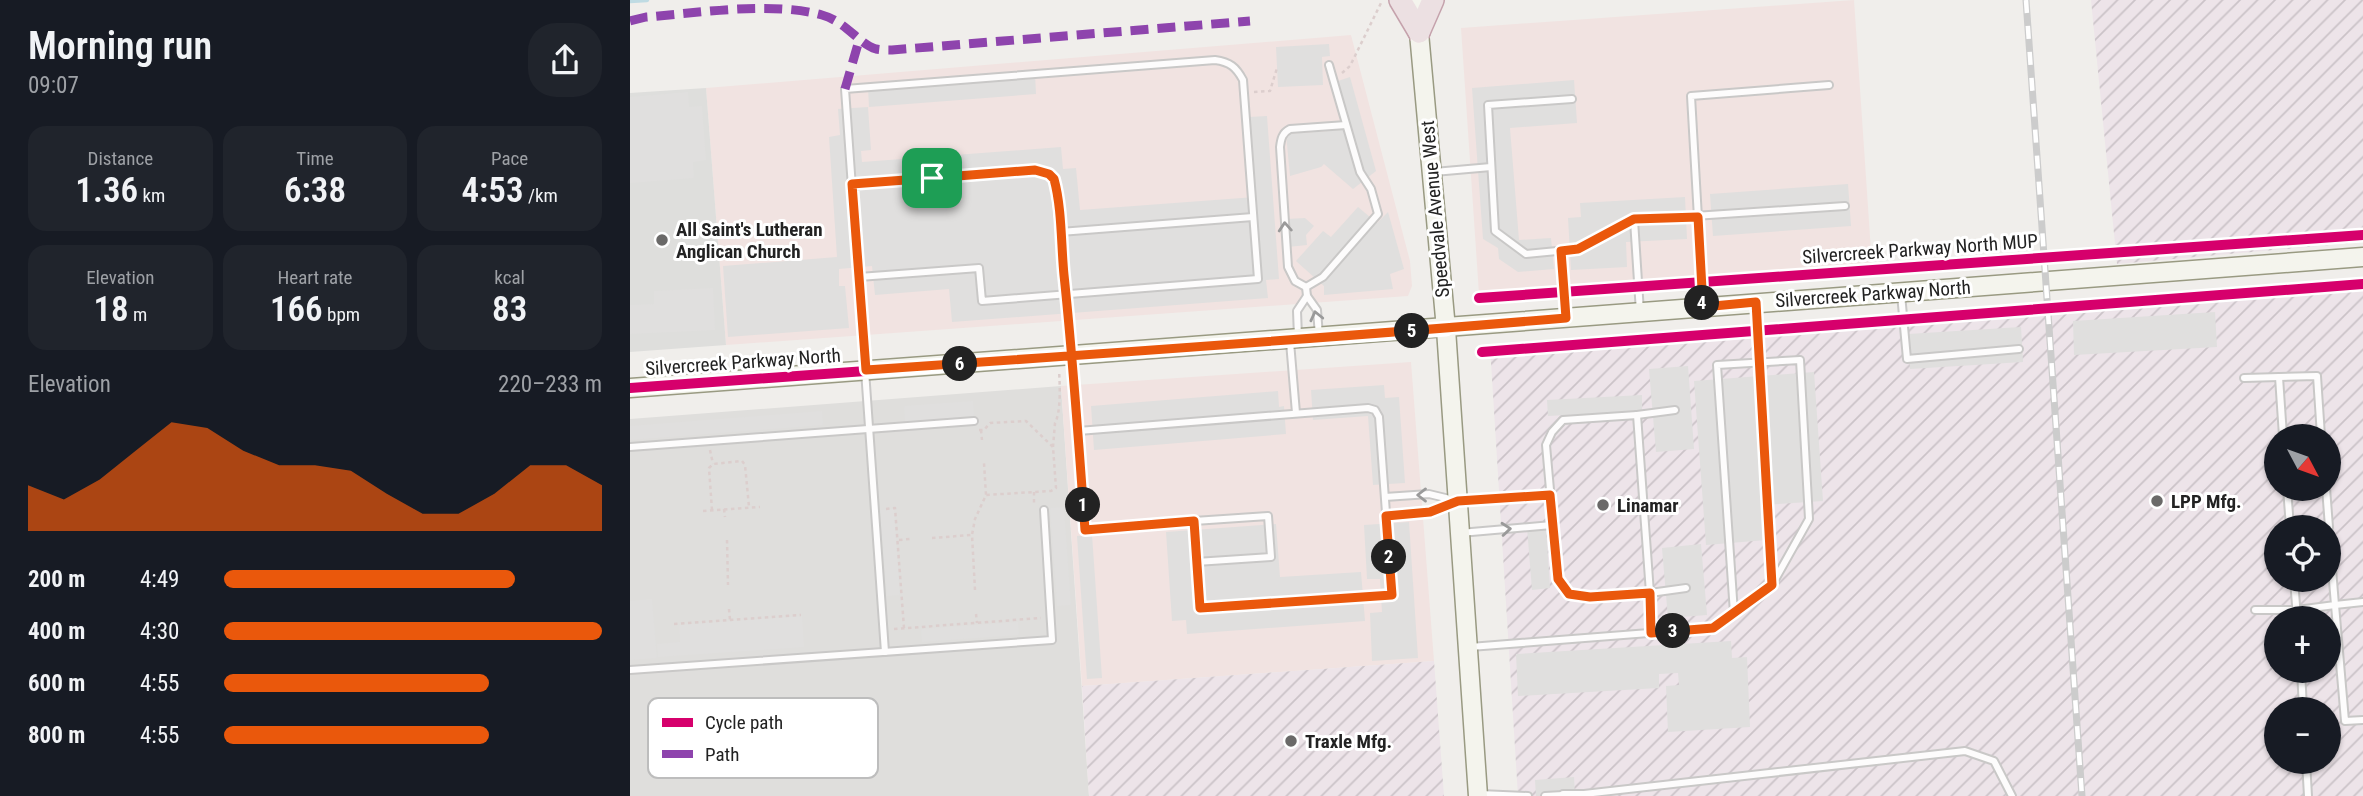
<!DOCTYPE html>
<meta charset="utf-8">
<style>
:root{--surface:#171b24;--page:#20242c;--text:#f1f3f6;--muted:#9ea1a6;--accent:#ea580c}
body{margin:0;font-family:"Roboto Condensed",sans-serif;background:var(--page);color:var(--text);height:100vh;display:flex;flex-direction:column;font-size:26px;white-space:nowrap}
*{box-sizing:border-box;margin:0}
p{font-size:23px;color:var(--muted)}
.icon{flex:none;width:38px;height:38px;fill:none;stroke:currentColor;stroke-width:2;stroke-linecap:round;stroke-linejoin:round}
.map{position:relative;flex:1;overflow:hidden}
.panel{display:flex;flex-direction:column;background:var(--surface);width:630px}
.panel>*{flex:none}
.needle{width:46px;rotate:131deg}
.buttons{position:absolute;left:1634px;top:424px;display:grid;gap:14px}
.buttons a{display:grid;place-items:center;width:77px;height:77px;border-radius:50%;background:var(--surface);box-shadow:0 2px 5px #0004;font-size:35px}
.pin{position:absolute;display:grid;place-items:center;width:60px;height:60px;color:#fff;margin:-30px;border-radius:14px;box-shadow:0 4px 10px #0006}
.km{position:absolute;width:35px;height:35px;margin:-18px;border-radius:50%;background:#222;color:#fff;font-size:19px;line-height:35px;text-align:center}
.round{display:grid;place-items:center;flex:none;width:74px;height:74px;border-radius:28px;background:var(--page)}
.headline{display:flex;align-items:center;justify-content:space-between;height:119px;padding:0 28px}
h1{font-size:38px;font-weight:600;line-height:52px}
.metrics{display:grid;grid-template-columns:repeat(3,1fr);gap:10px;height:119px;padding:7px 28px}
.metrics div{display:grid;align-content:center;border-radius:18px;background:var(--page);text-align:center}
.metrics b{font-size:35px;font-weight:600}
.metrics small{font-size:19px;font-weight:400}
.metrics p{font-size:19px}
.chart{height:196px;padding:14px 28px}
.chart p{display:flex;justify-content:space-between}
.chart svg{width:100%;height:126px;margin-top:7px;fill:var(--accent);opacity:.7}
ul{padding:0 28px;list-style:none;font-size:23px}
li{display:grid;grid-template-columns:112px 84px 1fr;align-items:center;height:52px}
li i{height:18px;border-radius:9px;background:var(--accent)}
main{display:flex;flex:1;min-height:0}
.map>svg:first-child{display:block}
.residential{fill:#dfdedc}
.commercial{fill:#f1e3e1}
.industrial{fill:url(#industrial-furrows);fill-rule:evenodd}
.religious{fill:#dededc}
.parking{fill:#e0dfde}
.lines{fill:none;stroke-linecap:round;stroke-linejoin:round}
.stream{stroke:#bfdbe3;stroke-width:4.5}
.lane-casing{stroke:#c9c8c7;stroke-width:10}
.secondary-casing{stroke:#999a82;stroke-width:21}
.highway-casing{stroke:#c5a2ac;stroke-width:24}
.path{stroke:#dccecd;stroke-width:2.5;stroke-dasharray:3.5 3.5;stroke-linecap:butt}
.lane{stroke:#fdfcfc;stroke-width:6}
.secondary{stroke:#f4f4ed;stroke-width:18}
.highway{stroke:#ece0e2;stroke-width:21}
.rail-casing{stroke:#ccc;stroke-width:7}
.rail{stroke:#fff;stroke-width:4.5;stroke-dasharray:13;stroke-linecap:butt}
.quiet{stroke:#8e44ad;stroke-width:9;stroke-dasharray:18 9;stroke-linecap:butt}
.cycleway-casing{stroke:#fff;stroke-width:15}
.cycleway{stroke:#d6006c;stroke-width:10}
.oneway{stroke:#9a9a9a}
.route-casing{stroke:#fff;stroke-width:14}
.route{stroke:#ea580c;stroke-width:9}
.poi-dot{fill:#6a6968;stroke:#fff;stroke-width:2.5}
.labels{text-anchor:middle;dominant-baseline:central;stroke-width:6;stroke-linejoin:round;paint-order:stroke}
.street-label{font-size:19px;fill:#222;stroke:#fff}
.poi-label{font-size:19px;font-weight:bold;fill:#222;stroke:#fff;text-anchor:start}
.key{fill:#fff;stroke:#bdbdbd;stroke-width:2}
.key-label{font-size:19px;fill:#222}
</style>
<main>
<section class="panel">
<div class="headline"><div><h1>Morning run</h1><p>09:07</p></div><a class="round"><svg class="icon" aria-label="share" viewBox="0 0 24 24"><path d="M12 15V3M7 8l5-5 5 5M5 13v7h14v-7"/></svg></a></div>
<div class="metrics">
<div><p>Distance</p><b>1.36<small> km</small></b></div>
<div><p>Time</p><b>6:38</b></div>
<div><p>Pace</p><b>4:53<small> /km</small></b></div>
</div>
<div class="metrics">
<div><p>Elevation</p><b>18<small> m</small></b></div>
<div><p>Heart rate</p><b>166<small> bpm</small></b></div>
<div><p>kcal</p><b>83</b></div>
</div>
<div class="chart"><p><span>Elevation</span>220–233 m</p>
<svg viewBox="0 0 160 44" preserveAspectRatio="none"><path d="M0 44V28L10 33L20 26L30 16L40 6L50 8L60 16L70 21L80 21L90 23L100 31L110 38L120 38L130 31L140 21L150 21L160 28V44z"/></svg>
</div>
<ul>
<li><b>200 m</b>4:49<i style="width:77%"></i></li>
<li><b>400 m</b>4:30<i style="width:100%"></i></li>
<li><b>600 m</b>4:55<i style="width:70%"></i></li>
<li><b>800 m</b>4:55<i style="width:70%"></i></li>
</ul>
</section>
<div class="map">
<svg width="1733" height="796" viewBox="0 0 1733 796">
<defs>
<pattern id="industrial-furrows" width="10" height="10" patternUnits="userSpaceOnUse" patternTransform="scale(1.75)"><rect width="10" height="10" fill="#ede4e9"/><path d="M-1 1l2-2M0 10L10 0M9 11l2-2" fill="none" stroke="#cbc3c8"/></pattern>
</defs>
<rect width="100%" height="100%" fill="#f0eeeb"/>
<polygon class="residential" points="431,386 459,796 0,796 0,419"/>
<g class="commercial">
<polygon points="1224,0 1242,266 849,294 831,28"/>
<polygon points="721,35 780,261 782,286 778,296 96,345 76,88"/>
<polygon points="781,362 804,661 452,686 431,386"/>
</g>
<g class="industrial">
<polygon points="1461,0 1733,0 1733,242 1487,264"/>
<path d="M1733 281V796H888L860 346ZM1647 436H1699V488H1647ZM1647 527H1699V579H1647ZM1647 618H1699V670H1647ZM1647 709H1699V761H1647Z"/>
<polygon points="804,661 814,796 459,796 452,686"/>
</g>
<polygon class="religious" points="76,88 96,345 0,352 0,93"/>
<g class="parking">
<polygon points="699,44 700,56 692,57 693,85 648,87 646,47"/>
<polygon points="405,74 406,94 239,107 238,87"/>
<polygon points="720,77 746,171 723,189 694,164 691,167 660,176 656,134 700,131 720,126 708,81"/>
<polygon points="944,80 947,123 880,128 889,240 921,238 924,269 888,272 869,259 868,248 853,239 842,88"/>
<polygon points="58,92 59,107 72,106 76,160 63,162 64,178 0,183 0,97"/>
<polygon points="238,107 241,150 231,151 232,162 431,147 433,169 446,168 450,210 625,197 619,117 637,116 649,279 636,280 638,298 322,322 319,289 245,295 242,266 209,269 209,286 215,286 219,328 98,337 93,266 207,257 199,137 210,135 208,109"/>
<polygon points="1218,184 1221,226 1083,236 1080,194"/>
<polygon points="1055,197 1057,239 996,242 997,267 941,270 938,218 951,217 950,203"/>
<polygon points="728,207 747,223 758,212 774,269 760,274 763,289 694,295 694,286 666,261 693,231 701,237"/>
<polygon points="675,218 684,226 676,235 677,245 658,247 656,219"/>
<polygon points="83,288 85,330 0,334 0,305 24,304 24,291"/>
<polygon points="1585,312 1587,347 1444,355 1443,321"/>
<polygon points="1391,327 1393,362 1280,369 1278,334"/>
<polygon points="1058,366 1064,449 1026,452 1019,369"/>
<polygon points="1184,372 1193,501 1134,505 1136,540 1076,545 1064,381"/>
<polygon points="754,385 755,398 769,397 775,483 743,485 738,416 683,420 681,390"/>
<polygon points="648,391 649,407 654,406 656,434 464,450 461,406"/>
<polygon points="1012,395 1012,411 918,416 917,400"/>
<polygon points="343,401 344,416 275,422 274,406"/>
<polygon points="192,411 193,425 0,440 0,426"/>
<polygon points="434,507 441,605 427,606 420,508"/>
<polygon points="264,509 270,595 257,596 250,510"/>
<polygon points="779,522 788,658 742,661 740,613 752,612 750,579 737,579 734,525"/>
<polygon points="646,524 650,577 731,572 735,621 557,634 556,620 542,621 536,532"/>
<polygon points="916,526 920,588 902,590 897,527"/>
<polygon points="462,535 472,678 457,679 447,536"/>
<polygon points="1071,544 1077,615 1038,618 1032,548"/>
<polygon points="22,599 27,658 0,660 0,601"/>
<polygon points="172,616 174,647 28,657 27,644 50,642 49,625"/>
<polygon points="388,622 389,635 292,642 291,629"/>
<polygon points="1101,641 1102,658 1117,657 1120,727 1038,732 1036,686 1049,685 1048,673 1029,674 1029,688 888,696 886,654"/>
<polygon points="944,777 945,796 906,796 905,780"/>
</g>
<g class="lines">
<polyline class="stream" points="0,1 17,0"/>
<defs>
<g id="lane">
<polyline points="942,99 858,105 865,231 896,254 948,249 1004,220 1215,206"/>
<polyline points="804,172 861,167"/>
<polyline points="222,184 405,170 419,174 424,179 436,293 455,530 564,521 570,608 762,595 749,417 745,410 738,408 448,431"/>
<polyline points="1004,220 1010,312"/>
<polyline points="430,232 623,217"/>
<polyline points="931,251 936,315"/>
<path d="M229 277 349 268 352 301 628 279 613 80C606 67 600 62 585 60L215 89 255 652"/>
<polyline points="676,287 693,277 748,214 741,189 730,172 699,65"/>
<path d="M676 287 665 281 658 267 650 147C651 139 652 133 660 129L716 125"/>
<polyline points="676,287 677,296 687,310 689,336"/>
<polyline points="1271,294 1277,359 1389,349"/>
<polyline points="1126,304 1142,584"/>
<polyline points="1073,305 1061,96 1199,85"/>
<polyline points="668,337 667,311 677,296"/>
<polyline points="660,342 666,413"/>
<polyline points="1649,377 1653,436"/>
<polyline points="1614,378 1687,376 1691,436"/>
<polygon points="1007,415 1020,593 960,597 939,594 928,579 916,445 922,432 933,420"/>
<polyline points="1007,415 1045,410"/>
<polyline points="0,447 344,421"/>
<polyline points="1657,488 1660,527"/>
<polyline points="1696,488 1699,527"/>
<polyline points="755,497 799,494 828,501 920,495"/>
<polyline points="756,516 801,512 827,502"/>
<polyline points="564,521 638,516 641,557 566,562"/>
<polyline points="830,533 922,525"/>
<polyline points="1664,579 1667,618"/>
<polyline points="1733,602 1705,605 1715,721 1733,720"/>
<polyline points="1625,610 1667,610 1705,605 1699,532"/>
<polyline points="1021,633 1020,593 1056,588"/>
<polyline points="840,647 1083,628 1142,585 1179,519 1170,360 1087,365 1104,613"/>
<polyline points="0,670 422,640 414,510"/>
<polyline points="1671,670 1673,709"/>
<polyline points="1676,761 1678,796"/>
<polyline points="850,794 898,796"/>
<polyline points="933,794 954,794 1335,751 1364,761 1382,796"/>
<polyline points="915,796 933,795"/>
</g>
<g id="secondary">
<polyline points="786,0 816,329 848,796"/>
<path d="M0 388C578 345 1155 302 1733 257"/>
</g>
<g id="highway">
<polyline points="770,0 789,32"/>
<polyline points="789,32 803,0"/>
</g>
</defs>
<use href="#lane" class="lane-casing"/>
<use href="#secondary" class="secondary-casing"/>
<use href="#highway" class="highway-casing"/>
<g class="path">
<polyline points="712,73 720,66 751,3"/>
<polyline points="624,92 640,91 647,68"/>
<polyline points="349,430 354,430 360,423 396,421 423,447 426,488 421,491 356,495"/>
<polyline points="351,430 352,440"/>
<path d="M423 447 425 423C431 412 430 384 429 371"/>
<polyline points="80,450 83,464"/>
<polyline points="404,492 404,506"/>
<polyline points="94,509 95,517"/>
<polyline points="256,509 265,508 274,628"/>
<polyline points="82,510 79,468 83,464 112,461 115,465 119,507"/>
<polyline points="73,511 130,507"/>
<polyline points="302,538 341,535"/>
<polyline points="97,540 98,585"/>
<polyline points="269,540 280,539"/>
<polyline points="345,590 342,535 345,519 356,495 354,463"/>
<polyline points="99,609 100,620"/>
<polyline points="346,614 347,623"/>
<polyline points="44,624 171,615"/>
<polyline points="264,629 411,618"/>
</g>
<use href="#lane" class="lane"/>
<use href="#secondary" class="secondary"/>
<use href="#highway" class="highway"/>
<defs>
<polyline id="rail" points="1396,0 1452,796"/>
</defs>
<use href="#rail" class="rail-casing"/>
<use href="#rail" class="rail"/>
<g class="quiet">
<path d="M0 21 16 17C69 13 141 1 192 15 215 21 229 44 246 49 251 50 257 50 262 50L620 21"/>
<polyline points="215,89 230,37"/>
</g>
<defs>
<g id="cycleway">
<polyline points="849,298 1733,235"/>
<polyline points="852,352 1733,284"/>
<polyline points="0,388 816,329"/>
</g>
</defs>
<use href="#cycleway" class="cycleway-casing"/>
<use href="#cycleway" class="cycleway"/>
</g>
<defs><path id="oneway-chevron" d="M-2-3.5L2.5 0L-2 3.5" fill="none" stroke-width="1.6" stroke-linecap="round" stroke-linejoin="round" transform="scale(1.75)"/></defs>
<g class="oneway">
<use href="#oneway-chevron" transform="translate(655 227) rotate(-94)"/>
<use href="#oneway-chevron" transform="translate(686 316) rotate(-103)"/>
<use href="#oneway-chevron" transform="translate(792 495) rotate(180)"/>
<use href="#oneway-chevron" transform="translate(876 529) rotate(-5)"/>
</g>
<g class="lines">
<defs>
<path id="route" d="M302 178 405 170 419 174 424 179C432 208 431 245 434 275 443 360 449 445 455 530L564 521 570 608 762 595 756 516 800 512 828 501 920 495 928 579 939 594 960 597 1020 593 1021 633 1083 628 1142 585 1126 302 1073 307 1068 217 1004 219 948 249 931 251 936 318C703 338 470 354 236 370L222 184 302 178"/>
</defs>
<use href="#route" class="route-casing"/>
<use href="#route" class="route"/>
</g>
<g class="poi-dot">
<circle cx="32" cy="240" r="7"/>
<circle cx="1527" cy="501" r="7"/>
<circle cx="973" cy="505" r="7"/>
<circle cx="661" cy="741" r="7"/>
</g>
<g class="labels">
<g class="street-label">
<text transform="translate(805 209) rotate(-95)">Speedvale Avenue West</text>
<text transform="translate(1290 249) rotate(-4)">Silvercreek Parkway North MUP</text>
<text transform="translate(1243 294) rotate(-4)">Silvercreek Parkway North</text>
<text transform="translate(113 362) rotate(-4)">Silvercreek Parkway North</text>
</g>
<g class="poi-label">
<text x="46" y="229">All Saint's Lutheran<tspan x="46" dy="22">Anglican Church</tspan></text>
<text x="1541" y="501">LPP Mfg.</text>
<text x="987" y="505">Linamar</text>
<text x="675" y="741">Traxle Mfg.</text>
</g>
</g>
<rect x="18" y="698" width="230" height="80" rx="10" class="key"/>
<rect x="32" y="718" width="31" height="9" fill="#d6006c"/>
<rect x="32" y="750" width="31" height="8" fill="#8e44ad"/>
<g class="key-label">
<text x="75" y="729">Cycle path</text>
<text x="75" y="761">Path</text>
</g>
</svg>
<div class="buttons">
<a><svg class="needle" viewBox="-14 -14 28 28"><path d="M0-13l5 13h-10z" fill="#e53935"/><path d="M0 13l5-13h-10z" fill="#9ea1a6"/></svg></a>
<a><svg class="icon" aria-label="locate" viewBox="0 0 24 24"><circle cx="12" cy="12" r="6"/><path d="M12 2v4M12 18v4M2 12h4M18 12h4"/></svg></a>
<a>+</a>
<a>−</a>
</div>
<div class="pin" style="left:302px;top:178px;background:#1e9e55"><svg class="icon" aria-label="arrive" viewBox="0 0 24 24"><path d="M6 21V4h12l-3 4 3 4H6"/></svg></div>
<b class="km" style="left:453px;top:505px">1</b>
<b class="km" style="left:759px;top:557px">2</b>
<b class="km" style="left:1043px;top:631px">3</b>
<b class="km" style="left:1072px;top:303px">4</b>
<b class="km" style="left:782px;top:331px">5</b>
<b class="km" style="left:330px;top:364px">6</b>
</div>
</main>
